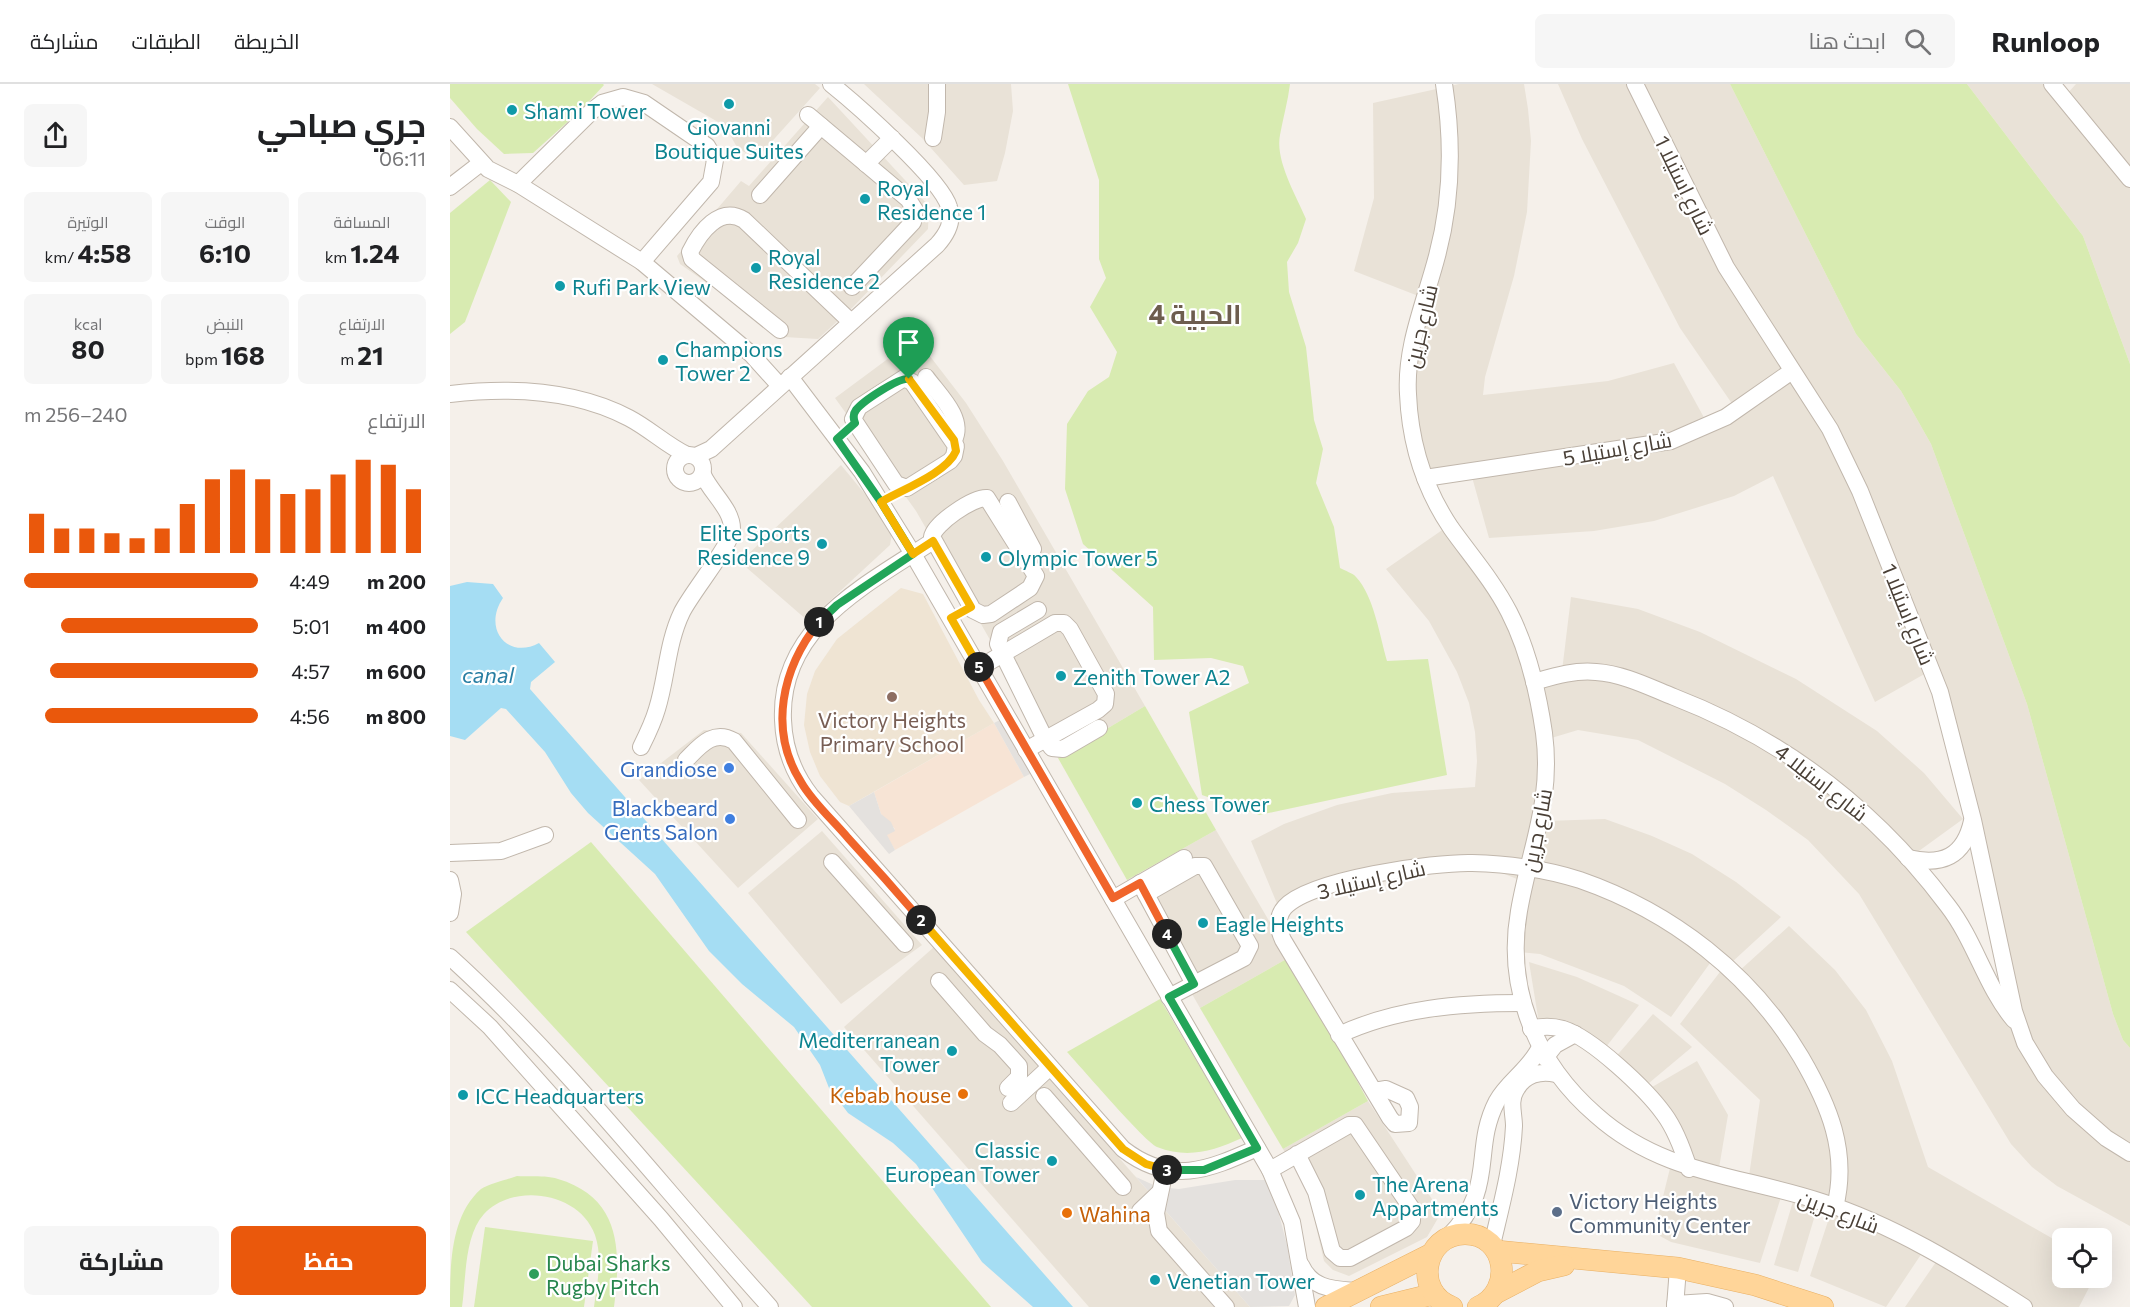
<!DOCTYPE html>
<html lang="ar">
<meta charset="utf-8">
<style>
:root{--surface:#fff;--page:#f6f6f6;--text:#202124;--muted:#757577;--line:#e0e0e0;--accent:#ea580c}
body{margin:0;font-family:Commissioner,Cairo,sans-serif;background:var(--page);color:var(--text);direction:rtl;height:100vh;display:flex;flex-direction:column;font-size:22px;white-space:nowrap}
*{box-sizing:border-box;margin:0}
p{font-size:20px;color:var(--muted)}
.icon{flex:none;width:33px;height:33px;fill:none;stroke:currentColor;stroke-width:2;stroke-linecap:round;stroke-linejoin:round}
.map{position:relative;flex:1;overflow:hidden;direction:ltr}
.drawer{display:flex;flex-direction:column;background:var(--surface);width:450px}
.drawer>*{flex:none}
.buttons{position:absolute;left:1602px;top:1144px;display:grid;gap:12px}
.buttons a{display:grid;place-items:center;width:60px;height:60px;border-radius:9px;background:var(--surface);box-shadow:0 6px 24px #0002;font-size:30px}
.pin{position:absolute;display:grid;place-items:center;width:51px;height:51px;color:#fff;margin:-62px -26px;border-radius:50% 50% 50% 0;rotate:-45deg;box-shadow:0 0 6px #0007}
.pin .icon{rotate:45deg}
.km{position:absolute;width:30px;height:30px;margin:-15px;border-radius:50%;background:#222;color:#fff;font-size:16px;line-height:30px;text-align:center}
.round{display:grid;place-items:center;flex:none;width:63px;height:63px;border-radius:9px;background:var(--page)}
.summary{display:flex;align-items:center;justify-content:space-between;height:102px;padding:0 24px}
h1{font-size:33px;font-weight:700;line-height:45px}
.stats{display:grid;grid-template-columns:repeat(3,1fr);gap:9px;height:102px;padding:6px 24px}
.stats div{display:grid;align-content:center;border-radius:9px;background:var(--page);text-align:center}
.stats b{font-size:26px;font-weight:700}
.stats small{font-size:16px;font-weight:400}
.stats p{font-size:16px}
.chart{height:168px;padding:12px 24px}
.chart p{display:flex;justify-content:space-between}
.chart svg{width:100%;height:108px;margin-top:6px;stroke:var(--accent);stroke-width:6}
.cta{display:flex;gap:12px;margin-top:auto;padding:12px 24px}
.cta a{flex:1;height:69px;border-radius:9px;background:var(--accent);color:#fff;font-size:24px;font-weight:700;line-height:69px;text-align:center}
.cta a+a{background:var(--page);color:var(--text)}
ul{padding:0 24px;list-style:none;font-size:20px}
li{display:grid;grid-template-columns:96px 72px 1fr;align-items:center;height:45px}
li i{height:15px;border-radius:8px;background:var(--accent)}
header{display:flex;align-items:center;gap:36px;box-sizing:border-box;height:84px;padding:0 30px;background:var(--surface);border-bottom:2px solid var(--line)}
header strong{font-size:28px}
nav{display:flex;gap:33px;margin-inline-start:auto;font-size:21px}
.search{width:420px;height:54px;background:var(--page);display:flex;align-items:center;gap:15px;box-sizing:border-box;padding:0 21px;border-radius:9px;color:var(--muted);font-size:22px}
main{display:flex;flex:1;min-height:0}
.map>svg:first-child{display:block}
.residential{fill:#e9e2d7}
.commercial{fill:#f7e4d5}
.education{fill:#efe4d3}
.green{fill:#d8ebb1}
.parking{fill:#e4e1de}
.water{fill:#a5ddf3}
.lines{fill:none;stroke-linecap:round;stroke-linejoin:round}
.minor-casing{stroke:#c1b7ac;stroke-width:18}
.major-casing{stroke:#e9b064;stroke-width:22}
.minor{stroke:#fff;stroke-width:16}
.major{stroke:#ffd599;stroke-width:21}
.split-1-casing{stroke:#fff;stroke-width:12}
.split-2-casing{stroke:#fff;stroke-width:12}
.split-3-casing{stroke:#fff;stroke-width:12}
.split-4-casing{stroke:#fff;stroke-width:12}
.split-5-casing{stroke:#fff;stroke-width:12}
.split-6-casing{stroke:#fff;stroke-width:12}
.split-1{stroke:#22a559;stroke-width:8}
.split-2{stroke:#f0652b;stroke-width:8}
.split-3{stroke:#f5b400;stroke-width:8}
.split-4{stroke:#22a559;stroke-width:8}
.split-5{stroke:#f0652b;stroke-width:8}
.split-6{stroke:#f5b400;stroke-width:8}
.culture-dot{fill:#0f9aa8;stroke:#fff;stroke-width:2}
.education-dot{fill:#8d6e63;stroke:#fff;stroke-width:2}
.shop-dot{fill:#3f7fe0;stroke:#fff;stroke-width:2}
.food-dot{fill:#e8710a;stroke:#fff;stroke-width:2}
.service-dot{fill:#5c6f8a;stroke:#fff;stroke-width:2}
.leisure-dot{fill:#2e9e5b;stroke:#fff;stroke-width:2}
.labels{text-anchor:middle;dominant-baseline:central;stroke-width:4.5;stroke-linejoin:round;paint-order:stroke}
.culture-label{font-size:21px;fill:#0d838f;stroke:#fff;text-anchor:start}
.street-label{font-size:21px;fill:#4a4037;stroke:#fff}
.education-label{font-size:21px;fill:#785e54;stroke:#fff}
.shop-label{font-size:21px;fill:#366cbe;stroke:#fff;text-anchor:end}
.food-label{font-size:21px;fill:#c56008;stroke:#fff;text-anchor:end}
.service-label{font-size:21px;fill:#4e5e75;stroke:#fff;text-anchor:start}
.leisure-label{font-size:21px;fill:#27864d;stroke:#fff;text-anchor:start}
.water-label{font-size:22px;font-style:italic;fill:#277da2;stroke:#fff}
.district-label{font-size:27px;font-weight:bold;fill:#6d5d4e;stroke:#fff}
</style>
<header>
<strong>Runloop</strong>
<div class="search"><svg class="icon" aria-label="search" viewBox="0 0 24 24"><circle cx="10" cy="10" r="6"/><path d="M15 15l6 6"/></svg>ابحث هنا</div>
<nav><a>الخريطة</a><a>الطبقات</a><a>مشاركة</a></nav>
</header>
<main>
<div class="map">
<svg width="1680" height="1223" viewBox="0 0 1680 1223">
<rect width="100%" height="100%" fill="#f5f0ea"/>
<g class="residential">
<polygon points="202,0 365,0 370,4 307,74 288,65 275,42"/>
<polygon points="414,0 561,0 563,27 555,69 547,97 514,101 472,54"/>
<polygon points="1009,0 1074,0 1078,25 1081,57 1077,128 1064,192 1035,293 1033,311 1158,297 1224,279 1257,339 1285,324 1230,244 1132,55 1108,0 1280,0 1406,250 1451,307 1481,360 1577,620 1663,930 1673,956 1680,964 1680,1142 1607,1102 1582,1083 1561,1060 1409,810 1358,756 1316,726 1275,700 1188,656 1128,646 1098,655 1096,737 1155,735 1202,752 1242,770 1286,798 1331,833 1281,879 1288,888 1339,842 1385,886 1416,926 1442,977 1478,1083 1612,1160 1612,1194 1644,1194 1629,1223 1455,1223 1488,1175 1474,1166 1436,1223 1360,1192 1382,1125 1368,1121 1348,1188 1324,1181 1344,1114 1332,1110 1310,1179 1221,1158 1210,1152 1207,1137 1222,1076 1244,1082 1197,1006 1247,977 1278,1031 1269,1084 1299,1092 1310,1016 1230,940 1273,884 1263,875 1221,933 1174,902 1090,870 1070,868 1072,797 1042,785 945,791 861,813 833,834 801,757 834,740 887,721 942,709 1025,703 1027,677 1025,648 1019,619 1007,588 979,537 936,485 998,442 1039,499 1084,595 1112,587 1121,513 1188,525 1250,548 1346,595 1427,647 1474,689 1513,735 1462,772 1564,932 1478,588 1425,618 1323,392 1284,412 1204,437 1144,447 1039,454 1022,393 968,396 957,353 971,213 904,187 924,114 923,19"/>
<polygon points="1517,0 1605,0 1616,11 1626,0 1680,0 1680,280 1633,152"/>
<polygon points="378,13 479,122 478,145 403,223 368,255 334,253 230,180 227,172 291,97 299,102"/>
<polygon points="466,254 516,319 553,377 695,622 608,674 466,427 385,314"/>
<polygon points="391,381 443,444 440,461 358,537 290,478"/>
<polygon points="254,646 291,649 368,735 288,804 189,696"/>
<polygon points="766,746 840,873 750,924 677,796"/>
<polygon points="372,747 472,861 391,920 298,809"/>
<polygon points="484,863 800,1223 639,1223 394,943"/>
<polygon points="1079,878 1127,893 1189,921 1152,968 1089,939"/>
<polygon points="1203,930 1242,963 1193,1004 1163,976"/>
<polygon points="918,1017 991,1129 977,1153 899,1192 883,1186 874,1177 859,1112 849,1090 833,1065"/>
</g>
<polygon class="commercial" points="544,639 574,693 445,766 436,751 445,745 431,730 424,708"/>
<polygon class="education" points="451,504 473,510 529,616 544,639 399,722 390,718 370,692 360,668 354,641 357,610 365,587 387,555"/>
<g class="green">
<polygon points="0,0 153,0 154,1 132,25 83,69 54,70 27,45 0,14"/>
<path d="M618 0H840C838 17 833 34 830 51 825 77 846 111 856 135L848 159 837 178 839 208 856 263 864 336 873 365 866 399 884 443 890 484C895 487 903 489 906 493 924 512 930 553 937 577L978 575 997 691 809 731 752 711 739 628 799 599 793 582 761 574 704 576 703 523 633 460 615 405 617 340 638 307 659 293 667 268 640 223 656 194 649 175V96Z"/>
<polygon points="1280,0 1517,0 1633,152 1680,280 1680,964 1673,956 1663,930 1577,620 1481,360 1451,307 1406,250"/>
<polygon points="40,96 61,118 15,238 0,250 0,129"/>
<polygon points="695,622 766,746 677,796 608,674"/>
<polygon points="141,758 541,1223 362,1223 16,848"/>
<polygon points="840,873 918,1017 833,1065 750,924"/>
<path d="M710 915 792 1054C763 1067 738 1075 707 1063 695 1058 631 983 617 968Z"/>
<path d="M67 1092C79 1093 96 1091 108 1095 172 1114 171 1168 164 1223H144C147 1199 153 1174 145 1151 130 1108 63 1098 34 1130 14 1152 16 1196 12 1223H0C0 1183 0 1132 31 1105 41 1099 56 1096 67 1092Z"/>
<polygon points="35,1143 143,1157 134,1223 24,1223"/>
</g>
<g class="parking">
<polygon points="558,632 588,686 574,693 544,639"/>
<polygon points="424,708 431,730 441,738 445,747 437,751 445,766 439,770 399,722"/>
<polygon points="686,1093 708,1103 729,1105 785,1096 817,1096 825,1115 837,1161 845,1211 839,1222 800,1223"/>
</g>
<path class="water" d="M17 498 43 500 53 514C32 545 58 576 89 559L105 578 81 598 80 605 623 1223H583L532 1178 466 1080 443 1059 398 1029 379 1004 370 981 344 943 292 900 259 867 205 790 138 729 121 709 95 668 56 625 51 624 15 656 0 652V502Z"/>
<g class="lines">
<defs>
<g id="minor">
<path d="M994 0C1003 57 1002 116 987 172 975 218 955 263 958 310 960 358 974 404 1001 444 1021 472 1043 497 1059 528 1078 565 1088 608 1094 649 1103 717 1080 763 1069 827 1055 906 1087 980 1146 1031 1213 1091 1291 1091 1372 1118 1444 1141 1510 1182 1574 1223"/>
<polyline points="1185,0 1276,183 1380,345 1410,407 1490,608 1523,736 1564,927 1575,959 1595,992 1623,1025 1656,1054 1680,1069"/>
<polyline points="1602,0 1680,95"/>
<polyline points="358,31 458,115 465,126 463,138 402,203"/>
<polyline points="0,43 38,85 68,100 192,178 301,270 330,302"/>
<polyline points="483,54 487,28 487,0"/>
<polyline points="416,80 442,54"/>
<polyline points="68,100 143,26 152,19 173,13 194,19 257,62 265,76 261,98 192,178"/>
<polyline points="0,103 31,79"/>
<polyline points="310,111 371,42"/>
<path d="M330 246 242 175 240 168C250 148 270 121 294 136L401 238"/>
<polyline points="340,293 412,388 463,470 820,1086 842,1138 857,1223"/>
<path d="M476 293C488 310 515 334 504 356"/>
<polygon points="454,294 462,298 506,362 504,372 500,377 457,404 446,400 403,335 409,323"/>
<path d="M0 310C60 303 124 305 179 334 200 345 216 361 237 371"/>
<circle cx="239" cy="385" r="14"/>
<path d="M246 372 261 365 487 161C497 150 504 138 499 123 492 96 406 20 381 0"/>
<polyline points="975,394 1221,357 1276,333 1342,287"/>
<path d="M537 414 586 492 580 504 541 530 533 531 523 526 482 453C484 440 523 413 537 414Z"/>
<polyline points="558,418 583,465 578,478"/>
<path d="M483 457C416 501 329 543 333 636 334 665 343 689 361 712L673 1065C721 1102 758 1086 807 1064"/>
<polyline points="588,526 551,548 548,560 595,655 602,664 613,665 649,644"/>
<polyline points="529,584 605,539 614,539 620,545 656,610 655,620 648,626 576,666"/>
<path d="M1084 598C1105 592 1124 586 1146 588 1174 590 1199 603 1224 613 1335 656 1427 727 1498 822 1525 857 1536 903 1564 936"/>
<path d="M191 663C197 651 203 639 207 625 217 593 217 559 232 528 242 508 281 461 282 446 283 426 261 409 253 391"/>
<path d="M236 676C250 662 263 645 284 657L348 736"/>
<polyline points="0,769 51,767 95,751"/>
<path d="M1458 774C1492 782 1514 773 1522 737"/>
<polyline points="382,778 455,860"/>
<polyline points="0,796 3,810 0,829"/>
<polyline points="690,799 744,900"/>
<polyline points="696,810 745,782 754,782 800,862 794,874 719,913"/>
<polyline points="663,815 734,774"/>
<path d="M0 873C117 979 214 1106 320 1223"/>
<polyline points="489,897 535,950 550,961 569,982 569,993 558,1004"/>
<polyline points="0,906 40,943 211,1135 284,1223"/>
<path d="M1081 945C1092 942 1102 942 1113 945 1142 954 1196 1005 1214 1030 1226 1046 1233 1066 1239 1085"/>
<path d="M889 951C946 924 1010 919 1073 919"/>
<polyline points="1095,974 1105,961 1125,950"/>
<path d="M924 1007 936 1005 956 1014 960 1023 959 1039 945 1040 940 1034 833 856C828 845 826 833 835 823 861 795 984 778 1022 779 1057 780 1096 785 1130 796 1222 828 1301 889 1351 973 1379 1021 1399 1068 1385 1123"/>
<polyline points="594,1012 673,1103"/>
<polyline points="561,1019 600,983"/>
<polyline points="715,1086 706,1129 709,1147 776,1223"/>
<polyline points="820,1086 899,1041 905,1041 962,1125 962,1137 956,1144 900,1174 890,1174 882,1167 866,1108 847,1070"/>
<polyline points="690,1127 710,1108"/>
<path d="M998 1153C1048 1103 1021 1067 1047 1017 1058 997 1080 985 1090 963"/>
<path d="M1042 1161C1051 1122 1062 1083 1064 1042 1064 1030 1059 1017 1066 1006 1074 991 1090 986 1106 990"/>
<path d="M851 1181C861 1204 881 1205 904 1207"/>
<polyline points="1225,1220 1257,1218 1275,1223"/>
<polyline points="1225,1223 1228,1184"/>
</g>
<g id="major">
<polyline points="1047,1167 1228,1184 1305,1201 1373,1223"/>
<polyline points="1046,1209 1088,1187 1114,1181"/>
<polyline points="876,1223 981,1170"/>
<polyline points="931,1223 984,1210"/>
<path d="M1002 1223C963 1209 973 1150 1015 1150 1057 1150 1065 1207 1028 1223"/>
</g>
</defs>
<use href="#minor" class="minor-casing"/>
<use href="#major" class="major-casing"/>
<use href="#minor" class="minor"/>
<use href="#major" class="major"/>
</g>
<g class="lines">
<defs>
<path id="split-1" d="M369 538 387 521 463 470 431 418 387 355 405 339C403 334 403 330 406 326 413 317 449 293 459 295"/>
<path id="split-2" d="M369 538C332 584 318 646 351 698 363 719 383 736 398 754 423 781 447 808 471 836"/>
<polyline id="split-3" points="471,836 673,1065 696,1080 717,1086"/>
<polyline id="split-4" points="717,850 744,900 719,913 807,1064 754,1086 717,1086"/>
<polyline id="split-5" points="529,583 663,814 690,799 717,850"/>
<path id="split-6" d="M459 295 504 356 506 367C497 389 451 406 431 418L463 470 483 457 521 523 501 534 529 583"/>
</defs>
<use href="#split-1" class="split-1-casing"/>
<use href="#split-2" class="split-2-casing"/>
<use href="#split-3" class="split-3-casing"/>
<use href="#split-4" class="split-4-casing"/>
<use href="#split-5" class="split-5-casing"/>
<use href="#split-6" class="split-6-casing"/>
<use href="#split-1" class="split-1"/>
<use href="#split-2" class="split-2"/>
<use href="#split-3" class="split-3"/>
<use href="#split-4" class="split-4"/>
<use href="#split-5" class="split-5"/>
<use href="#split-6" class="split-6"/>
</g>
<g class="culture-dot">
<circle cx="279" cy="20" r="6"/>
<circle cx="62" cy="26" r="6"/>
<circle cx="415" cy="115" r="6"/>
<circle cx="306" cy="184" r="6"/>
<circle cx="110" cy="202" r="6"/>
<circle cx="213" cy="276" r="6"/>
<circle cx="372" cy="460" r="6"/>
<circle cx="536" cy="473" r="6"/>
<circle cx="611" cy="592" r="6"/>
<circle cx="687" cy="719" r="6"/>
<circle cx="753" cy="839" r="6"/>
<circle cx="502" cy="967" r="6"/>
<circle cx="13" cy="1011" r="6"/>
<circle cx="602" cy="1077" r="6"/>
<circle cx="910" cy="1111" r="6"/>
<circle cx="705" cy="1196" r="6"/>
</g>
<circle class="education-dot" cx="442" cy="613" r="6"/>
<g class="shop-dot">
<circle cx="279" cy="684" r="6"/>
<circle cx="280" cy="735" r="6"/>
</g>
<g class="food-dot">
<circle cx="513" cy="1010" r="6"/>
<circle cx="617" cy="1129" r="6"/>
</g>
<circle class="service-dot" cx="1107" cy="1128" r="6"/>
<circle class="leisure-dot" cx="84" cy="1190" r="6"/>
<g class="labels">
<g class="culture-label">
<text x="74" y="26">Shami Tower</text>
<text x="279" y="42" text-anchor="middle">Giovanni<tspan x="279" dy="24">Boutique Suites</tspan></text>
<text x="427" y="103">Royal<tspan x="427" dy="24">Residence 1</tspan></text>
<text x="318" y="172">Royal<tspan x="318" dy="24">Residence 2</tspan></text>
<text x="122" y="202">Rufi Park View</text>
<text x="225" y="264">Champions<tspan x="225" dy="24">Tower 2</tspan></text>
<text x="360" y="448" text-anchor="end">Elite Sports<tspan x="360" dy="24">Residence 9</tspan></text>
<text x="548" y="473">Olympic Tower 5</text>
<text x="623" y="592">Zenith Tower A2</text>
<text x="699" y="719">Chess Tower</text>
<text x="765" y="839">Eagle Heights</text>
<text x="490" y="955" text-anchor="end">Mediterranean<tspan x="490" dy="24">Tower</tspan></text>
<text x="25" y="1011">ICC Headquarters</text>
<text x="590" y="1065" text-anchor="end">Classic<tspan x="590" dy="24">European Tower</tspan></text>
<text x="922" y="1099">The Arena<tspan x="922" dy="24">Appartments</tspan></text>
<text x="717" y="1196">Venetian Tower</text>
</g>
<g class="street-label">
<text transform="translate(1235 101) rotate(64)">شارع إستيلا 1</text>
<text transform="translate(970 242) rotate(-77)">شارع جرين</text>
<text transform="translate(1167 364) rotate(-10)">شارع إستيلا 5</text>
<text transform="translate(1459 530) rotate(68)">شارع إستيلا 1</text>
<text transform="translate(1372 698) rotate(38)">شارع إستيلا 4</text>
<text transform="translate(1086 746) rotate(-79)">شارع جرين</text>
<text transform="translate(921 795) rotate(-13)">شارع إستيلا 3</text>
<text transform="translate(1389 1127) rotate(21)">شارع جرين</text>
</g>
<g class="education-label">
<text x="442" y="635">Victory Heights<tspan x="442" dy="24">Primary School</tspan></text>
</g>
<g class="shop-label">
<text x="267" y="684">Grandiose</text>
<text x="268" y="723">Blackbeard<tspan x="268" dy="24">Gents Salon</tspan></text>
</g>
<g class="food-label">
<text x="501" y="1010">Kebab house</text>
<text x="629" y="1129" text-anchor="start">Wahina</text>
</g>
<g class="service-label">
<text x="1119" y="1116">Victory Heights<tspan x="1119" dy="24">Community Center</tspan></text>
</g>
<g class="leisure-label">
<text x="96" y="1178">Dubai Sharks<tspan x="96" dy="24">Rugby Pitch</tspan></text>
</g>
<g class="water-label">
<text x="38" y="590">canal</text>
</g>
<g class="district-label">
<text x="745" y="229">الحبية 4</text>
</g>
</g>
</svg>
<div class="buttons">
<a><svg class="icon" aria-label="locate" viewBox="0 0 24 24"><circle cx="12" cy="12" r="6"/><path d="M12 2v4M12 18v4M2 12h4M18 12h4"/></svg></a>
</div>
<div class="pin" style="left:459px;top:295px;background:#1e9e55"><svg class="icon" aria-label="arrive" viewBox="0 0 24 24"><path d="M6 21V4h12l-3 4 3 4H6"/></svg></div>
<b class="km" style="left:369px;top:538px">1</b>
<b class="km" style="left:471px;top:836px">2</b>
<b class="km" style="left:717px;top:1086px">3</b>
<b class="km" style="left:717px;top:850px">4</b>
<b class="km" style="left:529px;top:583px">5</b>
</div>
<section class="drawer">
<div class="summary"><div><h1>جري صباحي</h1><p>06:11</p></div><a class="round"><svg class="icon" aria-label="share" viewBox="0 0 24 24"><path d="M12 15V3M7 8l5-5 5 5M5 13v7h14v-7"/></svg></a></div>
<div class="stats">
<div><p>المسافة</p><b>1.24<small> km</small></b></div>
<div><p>الوقت</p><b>6:10</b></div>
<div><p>الوتيرة</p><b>4:58<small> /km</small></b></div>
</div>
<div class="stats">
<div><p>الارتفاع</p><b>21<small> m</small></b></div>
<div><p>النبض</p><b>168<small> bpm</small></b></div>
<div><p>kcal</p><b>80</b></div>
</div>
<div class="chart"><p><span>الارتفاع</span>240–256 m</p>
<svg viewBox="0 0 160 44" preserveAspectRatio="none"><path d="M5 44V28M15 44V34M25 44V34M35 44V36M45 44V38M55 44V34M65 44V24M75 44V14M85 44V10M95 44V14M105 44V20M115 44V18M125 44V12M135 44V6M145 44V8M155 44V18"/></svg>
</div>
<ul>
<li><b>200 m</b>4:49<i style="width:100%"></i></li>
<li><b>400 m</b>5:01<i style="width:84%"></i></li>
<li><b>600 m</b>4:57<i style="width:89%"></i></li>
<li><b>800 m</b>4:56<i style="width:91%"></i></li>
</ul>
<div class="cta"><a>حفظ</a><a>مشاركة</a></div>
</section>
</main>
